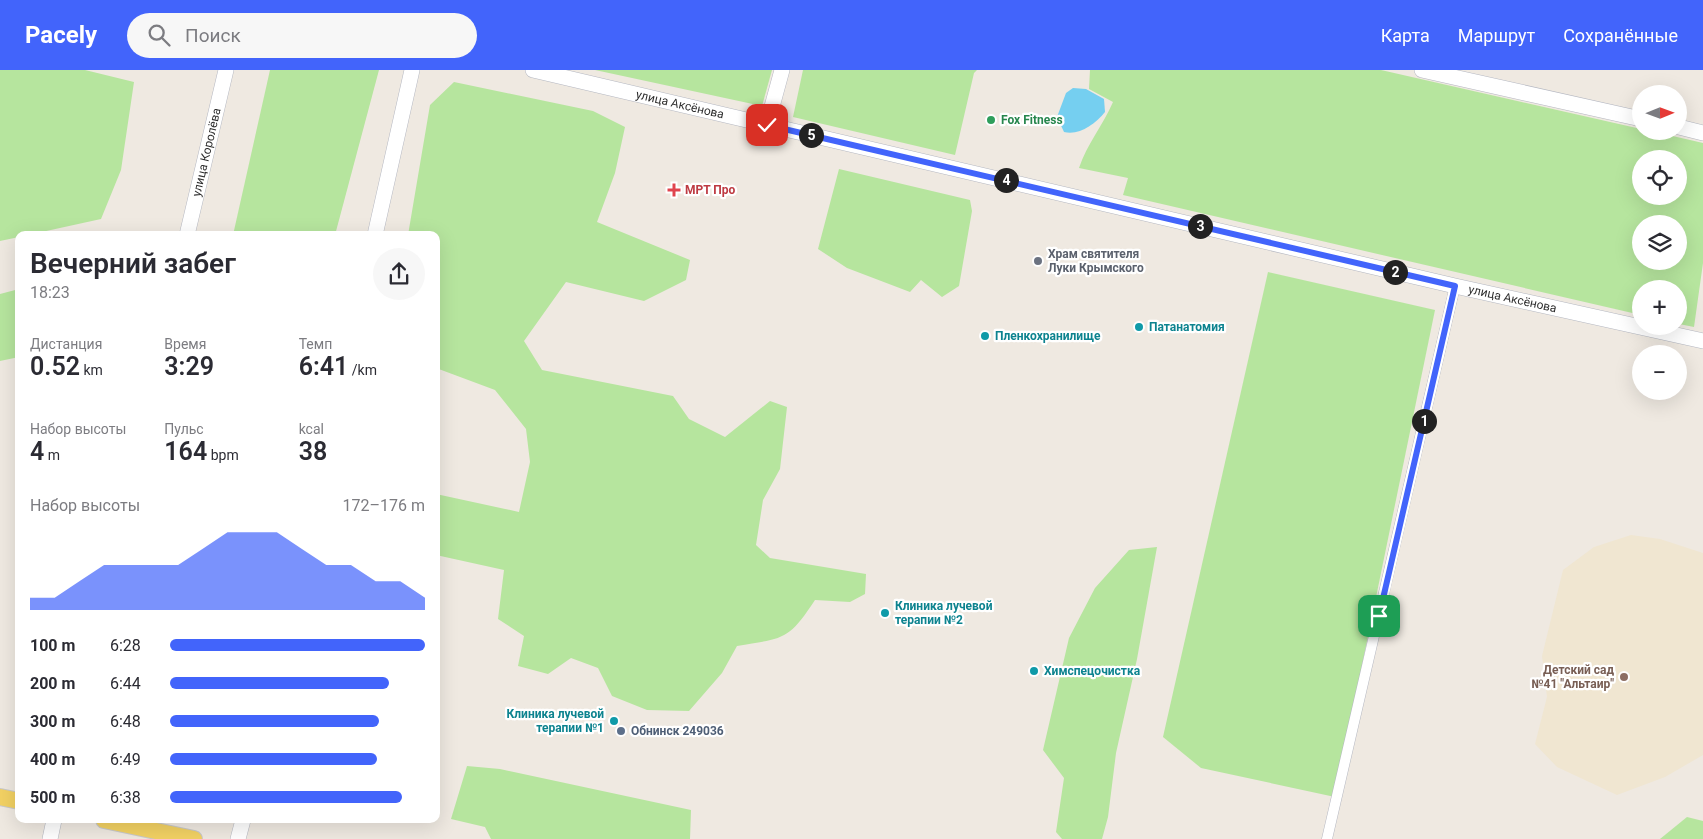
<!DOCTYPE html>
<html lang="ru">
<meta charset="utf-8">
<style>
:root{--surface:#fff;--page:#f7f7f7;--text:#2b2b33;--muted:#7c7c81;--accent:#4264fb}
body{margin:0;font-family:Roboto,sans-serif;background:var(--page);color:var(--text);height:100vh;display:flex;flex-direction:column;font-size:19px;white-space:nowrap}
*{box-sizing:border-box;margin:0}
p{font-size:16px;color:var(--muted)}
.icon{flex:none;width:28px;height:28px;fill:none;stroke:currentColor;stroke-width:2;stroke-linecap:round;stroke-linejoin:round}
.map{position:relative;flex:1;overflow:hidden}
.panel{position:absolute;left:15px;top:161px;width:425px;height:592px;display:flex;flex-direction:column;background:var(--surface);border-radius:10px;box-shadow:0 5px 20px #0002}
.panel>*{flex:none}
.needle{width:32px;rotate:89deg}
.fabs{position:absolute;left:1632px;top:15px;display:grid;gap:10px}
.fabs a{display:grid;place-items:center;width:55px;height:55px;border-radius:50%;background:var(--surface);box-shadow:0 5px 20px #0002;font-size:25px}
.pin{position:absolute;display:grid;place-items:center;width:42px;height:42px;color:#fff;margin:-21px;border-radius:10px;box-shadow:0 2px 8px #0006}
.km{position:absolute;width:25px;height:25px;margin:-12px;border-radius:50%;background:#222;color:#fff;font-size:14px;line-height:25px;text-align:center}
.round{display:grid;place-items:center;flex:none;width:52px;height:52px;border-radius:26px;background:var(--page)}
.summary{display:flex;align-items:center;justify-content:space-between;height:85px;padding:0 15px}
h1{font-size:28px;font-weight:600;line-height:38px}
.metrics{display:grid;grid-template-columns:repeat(3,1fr);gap:8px;height:85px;padding:5px 15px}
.metrics div{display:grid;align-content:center}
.metrics b{font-size:25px;font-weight:600}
.metrics small{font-size:14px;font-weight:400}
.metrics p{font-size:14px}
.chart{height:140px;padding:10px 15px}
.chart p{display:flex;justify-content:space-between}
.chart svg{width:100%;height:90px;margin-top:5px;fill:var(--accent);opacity:.7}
ul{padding:0 15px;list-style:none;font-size:16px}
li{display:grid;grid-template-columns:80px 60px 1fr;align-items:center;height:38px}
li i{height:12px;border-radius:6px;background:var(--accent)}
header{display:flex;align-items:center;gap:30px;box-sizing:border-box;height:70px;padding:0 25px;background:var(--accent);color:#fff}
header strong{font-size:24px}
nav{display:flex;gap:28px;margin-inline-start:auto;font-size:18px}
.search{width:350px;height:45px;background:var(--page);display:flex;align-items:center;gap:12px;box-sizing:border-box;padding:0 18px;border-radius:28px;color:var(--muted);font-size:19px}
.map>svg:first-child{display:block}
.education{fill:#f0e6d1}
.green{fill:#b6e59e;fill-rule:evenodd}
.water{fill:#75cff0}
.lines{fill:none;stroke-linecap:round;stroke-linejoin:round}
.street-casing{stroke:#b4b7c1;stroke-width:11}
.secondary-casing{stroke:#b4b7c1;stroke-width:16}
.primary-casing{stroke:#c9c9c9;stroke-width:18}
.street{stroke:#fff;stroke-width:10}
.secondary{stroke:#fff;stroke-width:15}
.primary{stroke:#f2d163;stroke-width:16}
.route-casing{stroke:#fff;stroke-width:10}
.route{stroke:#4264fb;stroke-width:6}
.leisure-dot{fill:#2e9e5b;stroke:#fff;stroke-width:2}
.health-dot{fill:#e0444e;stroke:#fff;stroke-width:2}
.worship-dot{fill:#6b7280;stroke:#fff;stroke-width:2}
.culture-dot{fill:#0f9aa8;stroke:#fff;stroke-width:2}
.education-dot{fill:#8d6e63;stroke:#fff;stroke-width:2}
.service-dot{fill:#5c6f8a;stroke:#fff;stroke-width:2}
.labels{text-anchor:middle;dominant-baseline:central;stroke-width:4.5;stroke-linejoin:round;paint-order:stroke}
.street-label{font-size:12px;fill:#2e2e2e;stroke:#fff}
.leisure-label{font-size:12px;font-weight:bold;fill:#27864d;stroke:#fff;text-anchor:start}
.health-label{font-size:12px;font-weight:bold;fill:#be3a42;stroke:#fff;text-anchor:start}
.worship-label{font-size:12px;font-weight:bold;fill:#5b616d;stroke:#fff;text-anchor:start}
.culture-label{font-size:12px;font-weight:bold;fill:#0d838f;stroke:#fff;text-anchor:start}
.education-label{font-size:12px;font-weight:bold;fill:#785e54;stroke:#fff;text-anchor:end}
.service-label{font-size:12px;font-weight:bold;fill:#4e5e75;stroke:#fff;text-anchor:start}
</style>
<header>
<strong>Pacely</strong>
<div class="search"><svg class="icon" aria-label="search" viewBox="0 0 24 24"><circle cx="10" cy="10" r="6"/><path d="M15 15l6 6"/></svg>Поиск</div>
<nav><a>Карта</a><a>Маршрут</a><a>Сохранённые</a></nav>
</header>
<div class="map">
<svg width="1703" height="769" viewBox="0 0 1703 769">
<rect width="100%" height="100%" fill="#efe9e1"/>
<polygon class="education" points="1631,465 1660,469 1703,483 1703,685 1665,707 1617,725 1557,697 1535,674 1547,627 1542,586 1563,500 1594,477"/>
<g class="green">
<polygon points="0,0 85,0 134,12 121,100 101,149 28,165 19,165 19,167 0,171"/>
<polygon points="270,0 379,0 335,165 233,165"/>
<polygon points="595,0 772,0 762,36"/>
<polygon points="803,0 977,0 974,3 955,85 793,47"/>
<path d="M1090 0H1381L1641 59V61H1651L1703 73V193L1694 257 1679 254V219H1641V245L1123 125 1128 108 1079 98C1087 74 1103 55 1113 32L1089 19ZM1641 89H1679V126H1641ZM1641 154H1679V191H1641Z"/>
<path d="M454 12 593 41 625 57 615 103 597 152 690 190 686 210 644 231 566 212 524 271 542 300 673 326 689 349 725 367 770 331 787 337 780 399 763 430 756 475 770 488 866 504 865 524 850 532 815 530C788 571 784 568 737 576L722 603 689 641 647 640 612 626 598 598 571 588 548 604 518 596 524 566 498 549 504 500 436 485V424L519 442 530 392 526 359 495 320 436 298V165H408L430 35Z"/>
<polygon points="839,99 970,130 972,141 959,216 942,227 921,210 910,222 847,198 818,179"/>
<polygon points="1268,202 1435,240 1335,727 1201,698 1163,667"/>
<polygon points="19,219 19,287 0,291 0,224"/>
<polygon points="1157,477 1137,589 1116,683 1108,747 1102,769 1062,769 1056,762 1064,708 1043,680 1069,568 1095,518 1129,480"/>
<polygon points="467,696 500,699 691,740 690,769 491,769 485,757 451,749"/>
<polygon points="1687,747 1703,751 1703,769 1660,769"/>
</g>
<path class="water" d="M1073 18 1086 19 1104 29 1105 42C1095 54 1079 66 1064 62L1057 47 1066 23Z"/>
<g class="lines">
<defs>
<polyline id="street" points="1327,769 1455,216"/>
<g id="secondary">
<path id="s1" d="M533 0 1455 216 1703 271"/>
<polyline points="1422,0 1641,49"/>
<polyline points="767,55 782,0"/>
<polyline points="1679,57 1703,63"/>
<path id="s2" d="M187 165 226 0"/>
<polyline points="375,165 412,0"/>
<polyline points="50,769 54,750"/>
<polyline points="238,769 243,750"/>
</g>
<g id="primary">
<polyline points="0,727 19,731"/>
<polyline points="104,750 194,769"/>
</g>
</defs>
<use href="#street" class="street-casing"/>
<use href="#secondary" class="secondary-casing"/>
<use href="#primary" class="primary-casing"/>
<use href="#street" class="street"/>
<use href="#secondary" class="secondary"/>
<use href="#primary" class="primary"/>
</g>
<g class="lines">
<defs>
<polyline id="route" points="767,55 1455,216 1379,546"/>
</defs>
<use href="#route" class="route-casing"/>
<use href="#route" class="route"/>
</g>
<circle class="leisure-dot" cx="991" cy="50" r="5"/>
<path class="health-dot" d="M671.5 112.5h5v5h5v5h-5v5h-5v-5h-5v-5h5z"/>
<circle class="worship-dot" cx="1038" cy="191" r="5"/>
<g class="culture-dot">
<circle cx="1139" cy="257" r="5"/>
<circle cx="985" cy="266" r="5"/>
<circle cx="885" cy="543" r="5"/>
<circle cx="1034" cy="601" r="5"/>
<circle cx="614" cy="651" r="5"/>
</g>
<circle class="education-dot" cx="1624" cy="607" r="5"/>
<circle class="service-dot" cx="621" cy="661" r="5"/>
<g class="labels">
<g class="street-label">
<text stroke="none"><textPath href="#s1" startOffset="151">улица Аксёнова</textPath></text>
<text stroke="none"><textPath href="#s2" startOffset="85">улица Королёва</textPath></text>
<text stroke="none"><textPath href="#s1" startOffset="1006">улица Аксёнова</textPath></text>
</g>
<g class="leisure-label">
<text x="1001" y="50">Fox Fitness</text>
</g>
<g class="health-label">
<text x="685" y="120">МРТ Про</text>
</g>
<g class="worship-label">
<text x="1048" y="184">Храм святителя<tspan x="1048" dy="14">Луки Крымского</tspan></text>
</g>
<g class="culture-label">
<text x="1149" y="257">Патанатомия</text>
<text x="995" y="266">Пленкохранилище</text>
<text x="895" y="536">Клиника лучевой<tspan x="895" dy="14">терапии №2</tspan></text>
<text x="1044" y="601">Химспецочистка</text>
<text x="604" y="644" text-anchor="end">Клиника лучевой<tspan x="604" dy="14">терапии №1</tspan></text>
</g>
<g class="education-label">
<text x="1614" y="600">Детский сад<tspan x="1614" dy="14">№41 "Альтаир"</tspan></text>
</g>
<g class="service-label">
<text x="631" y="661">Обнинск 249036</text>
</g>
</g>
</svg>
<div class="fabs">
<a><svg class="needle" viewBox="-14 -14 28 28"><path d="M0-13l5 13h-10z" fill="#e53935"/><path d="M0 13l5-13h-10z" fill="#7c7c81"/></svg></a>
<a><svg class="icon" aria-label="locate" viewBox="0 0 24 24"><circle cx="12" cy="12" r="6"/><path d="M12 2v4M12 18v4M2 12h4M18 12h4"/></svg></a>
<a><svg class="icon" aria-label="layers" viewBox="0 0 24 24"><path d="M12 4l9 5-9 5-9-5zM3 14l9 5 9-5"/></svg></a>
<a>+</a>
<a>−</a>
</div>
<div class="pin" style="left:1379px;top:546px;background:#1e9e55"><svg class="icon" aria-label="arrive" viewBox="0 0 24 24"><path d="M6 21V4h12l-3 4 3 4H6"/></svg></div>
<div class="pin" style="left:767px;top:55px;background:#d93025"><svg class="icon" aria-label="check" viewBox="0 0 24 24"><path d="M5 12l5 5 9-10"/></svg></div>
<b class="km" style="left:1424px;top:351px">1</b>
<b class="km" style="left:1395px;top:202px">2</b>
<b class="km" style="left:1200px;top:156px">3</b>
<b class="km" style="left:1006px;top:110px">4</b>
<b class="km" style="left:811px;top:65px">5</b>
<section class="panel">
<div class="summary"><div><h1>Вечерний забег</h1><p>18:23</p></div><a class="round"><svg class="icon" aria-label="share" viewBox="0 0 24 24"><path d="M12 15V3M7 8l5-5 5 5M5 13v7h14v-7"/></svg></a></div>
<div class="metrics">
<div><p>Дистанция</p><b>0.52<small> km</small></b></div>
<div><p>Время</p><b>3:29</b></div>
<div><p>Темп</p><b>6:41<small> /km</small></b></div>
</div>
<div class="metrics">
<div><p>Набор высоты</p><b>4<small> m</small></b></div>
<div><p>Пульс</p><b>164<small> bpm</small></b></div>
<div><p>kcal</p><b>38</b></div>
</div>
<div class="chart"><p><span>Набор высоты</span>172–176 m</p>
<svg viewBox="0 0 160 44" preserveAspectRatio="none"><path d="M0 44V38L10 38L20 30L30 22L40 22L50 22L60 22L70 14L80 6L90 6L100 6L110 14L120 22L130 22L140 30L150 30L160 38V44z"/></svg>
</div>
<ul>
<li><b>100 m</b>6:28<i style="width:100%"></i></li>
<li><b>200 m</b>6:44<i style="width:86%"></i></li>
<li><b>300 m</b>6:48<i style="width:82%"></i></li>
<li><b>400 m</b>6:49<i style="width:81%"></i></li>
<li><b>500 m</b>6:38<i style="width:91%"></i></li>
</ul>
</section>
</div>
